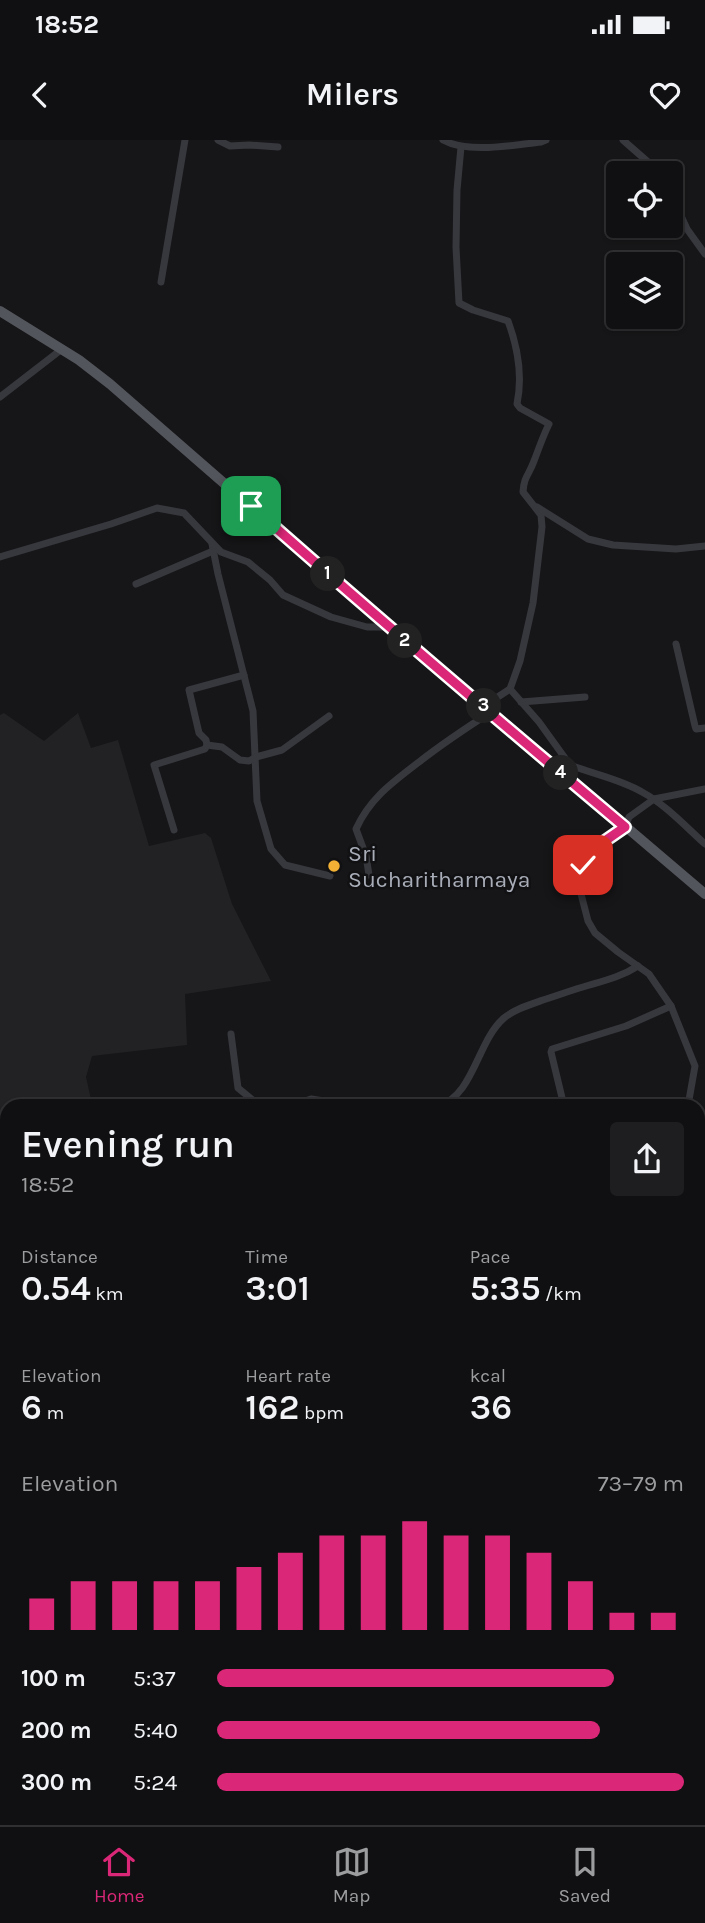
<!DOCTYPE html>
<meta charset="utf-8">
<style>
:root{--surface:#101012;--page:#1e1e20;--text:#f1f3f6;--muted:#9c9d9f;--line:#303032;--accent:#db2777}
body{margin:0;font-family:Karla,sans-serif;background:var(--page);color:var(--text);height:100vh;display:flex;flex-direction:column;font-size:26px;white-space:nowrap}
*{box-sizing:border-box;margin:0}
p{font-size:23px;color:var(--muted)}
.icon{flex:none;width:38px;height:38px;fill:none;stroke:currentColor;stroke-width:2;stroke-linecap:round;stroke-linejoin:round}
.map{position:relative;flex:1;overflow:hidden}
.details{position:absolute;left:0px;top:959px;width:705px;height:726px;display:flex;flex-direction:column;background:var(--surface);border-radius:21px 21px 0 0;box-shadow:0 2px 5px #0004,0 0 0 2px var(--line)}
.details>*{flex:none}
.controls{position:absolute;left:606px;top:21px;display:grid;gap:14px}
.controls a{display:grid;place-items:center;width:77px;height:77px;border-radius:7px;background:var(--surface);box-shadow:0 2px 5px #0004,0 0 0 2px var(--line);font-size:35px}
.pin{position:absolute;display:grid;place-items:center;width:60px;height:60px;color:#fff;margin:-30px;border-radius:14px;box-shadow:0 4px 10px #0006}
.km{position:absolute;width:35px;height:35px;margin:-18px;border-radius:50%;background:#222;color:#fff;font-size:19px;line-height:35px;text-align:center}
.round{display:grid;place-items:center;flex:none;width:74px;height:74px;border-radius:7px;background:var(--page)}
.summary{display:flex;align-items:center;justify-content:space-between;height:119px;padding:0 21px}
h1{font-size:38px;font-weight:600;line-height:52px}
.stats{display:grid;grid-template-columns:repeat(3,1fr);gap:10px;height:119px;padding:7px 21px}
.stats div{display:grid;align-content:center}
.stats b{font-size:35px;font-weight:600}
.stats small{font-size:19px;font-weight:400}
.stats p{font-size:19px}
.chart{height:196px;padding:14px 21px}
.chart p{display:flex;justify-content:space-between}
.chart svg{width:100%;height:126px;margin-top:7px;stroke:var(--accent);stroke-width:6}
ul{padding:0 21px;list-style:none;font-size:23px}
li{display:grid;grid-template-columns:112px 84px 1fr;align-items:center;height:52px}
li i{height:18px;border-radius:9px;background:var(--accent)}
.status{display:flex;justify-content:space-between;align-items:center;height:49px;padding:0 35px;background:var(--surface);direction:ltr}
.status svg{height:19px;fill:currentColor}
header{display:flex;justify-content:space-between;align-items:center;height:91px;padding:0 21px;background:var(--surface);font-size:32px;font-weight:600}
.dock{display:flex;justify-content:space-around;align-items:center;height:98px;border-top:2px solid var(--line);background:var(--surface);font-size:19px;color:var(--muted)}
.dock a{display:grid;justify-items:center;gap:4px}
.dock .selected{color:var(--accent)}
.map>svg:first-child{display:block}
.built{fill:#222225}
.green{fill:#1e261f}
.lines{fill:none;stroke-linecap:round;stroke-linejoin:round}
.river{stroke:#2c353c;stroke-width:12}
.minor{stroke:#37383d;stroke-width:7}
.primary{stroke:#53555c;stroke-width:10}
.route-casing{stroke:#fff;stroke-width:14}
.route{stroke:#db2777;stroke-width:9}
.poi-dot{fill:#f2b134;stroke:#111113;stroke-width:2.5}
.labels{text-anchor:middle;dominant-baseline:central;stroke-width:5;stroke-linejoin:round;paint-order:stroke}
.poi-label{font-size:23px;fill:#a8adb8;stroke:#111113;text-anchor:start}
</style>
<div class="status"><b>18:52</b><svg viewBox="0 0 49 12"><path d="M0 12V9h3v3zM5 12V6h3v6zM10 12V3h3v9zM15 12V0h3v12zM26 1h20v11H26zM47 4h2v5h-2z"/></svg></div>
<header><svg class="icon" aria-label="back" viewBox="0 0 24 24"><path d="M15 5l-7 7 7 7"/></svg>Milers<svg class="icon" aria-label="heart" viewBox="0 0 24 24"><path d="M12 20l-8-8c-3-5 5-10 8-4 3-6 11-1 8 4z"/></svg></header>
<div class="map">
<svg width="705" height="1685" viewBox="0 0 705 1685">
<rect width="100%" height="100%" fill="#161618"/>
<polygon class="built" points="4,573 44,601 78,573 91,608 118,600 149,706 205,693 211,698 232,764 271,841 185,854 187,905 92,916 86,937 92,964 79,966 7,966 7,975 0,976 0,575"/>
<g class="green">
<polygon points="0,1395 7,1400 7,1509 0,1509"/>
<polygon points="698,1506 705,1509 705,1685 536,1685 531,1678 698,1678"/>
</g>
<g class="lines">
<g class="river">
<polyline points="0,1487 7,1489"/>
<polyline points="593,1678 594,1685"/>
</g>
<g class="minor">
<polyline points="218,0 230,6 249,5 278,7"/>
<path d="M443 0C468 14 513 5 541 2L546 0"/>
<polyline points="623,0 656,29 659,33"/>
<path d="M461 7 457 50 456 107 459 163 473 170 508 181C518 208 523 235 517 264L520 268 549 284C543 296 539 308 534 321 529 335 524 336 523 352L541 375 542 387 533 463 520 521 510 549 484 566"/>
<polyline points="670,52 687,89 705,114"/>
<polyline points="161,142 185,0"/>
<polyline points="0,257 62,209"/>
<polyline points="537,367 588,399 613,405 676,409 705,406"/>
<polyline points="212,404 218,434 253,571 257,661 271,709 285,725 330,736"/>
<polyline points="0,417 111,384 157,368 184,373 221,412 248,422 270,440 283,455 331,477 367,487 389,487"/>
<polyline points="136,444 213,411"/>
<polyline points="676,504 695,586 696,589 705,588"/>
<polyline points="510,549 539,582 570,625 567,628"/>
<polyline points="521,562 585,557"/>
<polyline points="207,605 222,607 240,620 249,621 256,617 282,610 329,576"/>
<path d="M570 625C593 634 620 639 642 652 666 665 685 686 705 704"/>
<polyline points="174,690 154,625 205,609 207,605 206,600 199,593 189,550 244,535"/>
<path d="M369 735 366 716 356 689C370 658 393 642 419 622 442 604 466 588 491 572"/>
<polyline points="231,894 238,948 260,966"/>
<polyline points="290,966 311,959 357,966"/>
<path d="M438 966C474 956 477 901 504 878 515 869 529 865 543 860 556 856 569 851 583 847 603 841 621 837 638 826"/>
<polyline points="564,966 551,912 552,909 626,886 671,866"/>
<polyline points="686,966 689,960 695,926 671,866 649,834 618,812 595,793 588,781 580,750 578,735 583,725 599,705 625,687 629,677 654,659 705,649"/>
<polyline points="705,1142 703,1146 705,1154"/>
<polyline points="698,1171 705,1172"/>
<polyline points="698,1196 705,1214"/>
<polyline points="0,1224 7,1222"/>
<polyline points="698,1228 705,1228"/>
<polyline points="698,1351 705,1348"/>
<polyline points="234,1678 236,1685"/>
<polyline points="442,1678 448,1685"/>
<polyline points="50,1685 53,1678"/>
<polyline points="515,1685 519,1681 522,1685"/>
</g>
<polyline class="primary" points="0,171 79,220 110,244 389,487 484,566 705,754"/>
</g>
<g class="lines">
<defs>
<path id="route" d="M251 366C374 475 499 581 625 687L599 705 583 725"/>
</defs>
<use href="#route" class="route-casing"/>
<use href="#route" class="route"/>
</g>
<circle class="poi-dot" cx="334" cy="726" r="7"/>
<g class="labels">
<g class="poi-label">
<text x="348" y="713">Sri<tspan x="348" dy="26">Sucharitharmaya</tspan></text>
</g>
</g>
</svg>
<div class="controls">
<a><svg class="icon" aria-label="locate" viewBox="0 0 24 24"><circle cx="12" cy="12" r="6"/><path d="M12 2v4M12 18v4M2 12h4M18 12h4"/></svg></a>
<a><svg class="icon" aria-label="layers" viewBox="0 0 24 24"><path d="M12 4l9 5-9 5-9-5zM3 14l9 5 9-5"/></svg></a>
</div>
<div class="pin" style="left:251px;top:366px;background:#1e9e55"><svg class="icon" aria-label="arrive" viewBox="0 0 24 24"><path d="M6 21V4h12l-3 4 3 4H6"/></svg></div>
<div class="pin" style="left:583px;top:725px;background:#d93025"><svg class="icon" aria-label="check" viewBox="0 0 24 24"><path d="M5 12l5 5 9-10"/></svg></div>
<b class="km" style="left:328px;top:434px">1</b>
<b class="km" style="left:405px;top:501px">2</b>
<b class="km" style="left:484px;top:566px">3</b>
<b class="km" style="left:561px;top:633px">4</b>
<section class="details">
<div class="summary"><div><h1>Evening run</h1><p>18:52</p></div><a class="round"><svg class="icon" aria-label="share" viewBox="0 0 24 24"><path d="M12 15V3M7 8l5-5 5 5M5 13v7h14v-7"/></svg></a></div>
<div class="stats">
<div><p>Distance</p><b>0.54<small> km</small></b></div>
<div><p>Time</p><b>3:01</b></div>
<div><p>Pace</p><b>5:35<small> /km</small></b></div>
</div>
<div class="stats">
<div><p>Elevation</p><b>6<small> m</small></b></div>
<div><p>Heart rate</p><b>162<small> bpm</small></b></div>
<div><p>kcal</p><b>36</b></div>
</div>
<div class="chart"><p><span>Elevation</span>73–79 m</p>
<svg viewBox="0 0 160 44" preserveAspectRatio="none"><path d="M5 44V33M15 44V27M25 44V27M35 44V27M45 44V27M55 44V22M65 44V17M75 44V11M85 44V11M95 44V6M105 44V11M115 44V11M125 44V17M135 44V27M145 44V38M155 44V38"/></svg>
</div>
<ul>
<li><b>100 m</b>5:37<i style="width:85%"></i></li>
<li><b>200 m</b>5:40<i style="width:82%"></i></li>
<li><b>300 m</b>5:24<i style="width:100%"></i></li>
</ul>
</section>
</div>
<nav class="dock">
<a class="selected"><svg class="icon" aria-label="home" viewBox="0 0 24 24"><path d="M3 11l9-7 9 7M6 9v11h12V9"/></svg>Home</a>
<a><svg class="icon" aria-label="map" viewBox="0 0 24 24"><path d="M3 6l6-2 6 2 6-2v14l-6 2-6-2-6 2zM9 4v14M15 6v14"/></svg>Map</a>
<a><svg class="icon" aria-label="saved" viewBox="0 0 24 24"><path d="M7 4h10v16l-5-4-5 4z"/></svg>Saved</a>
</nav>
